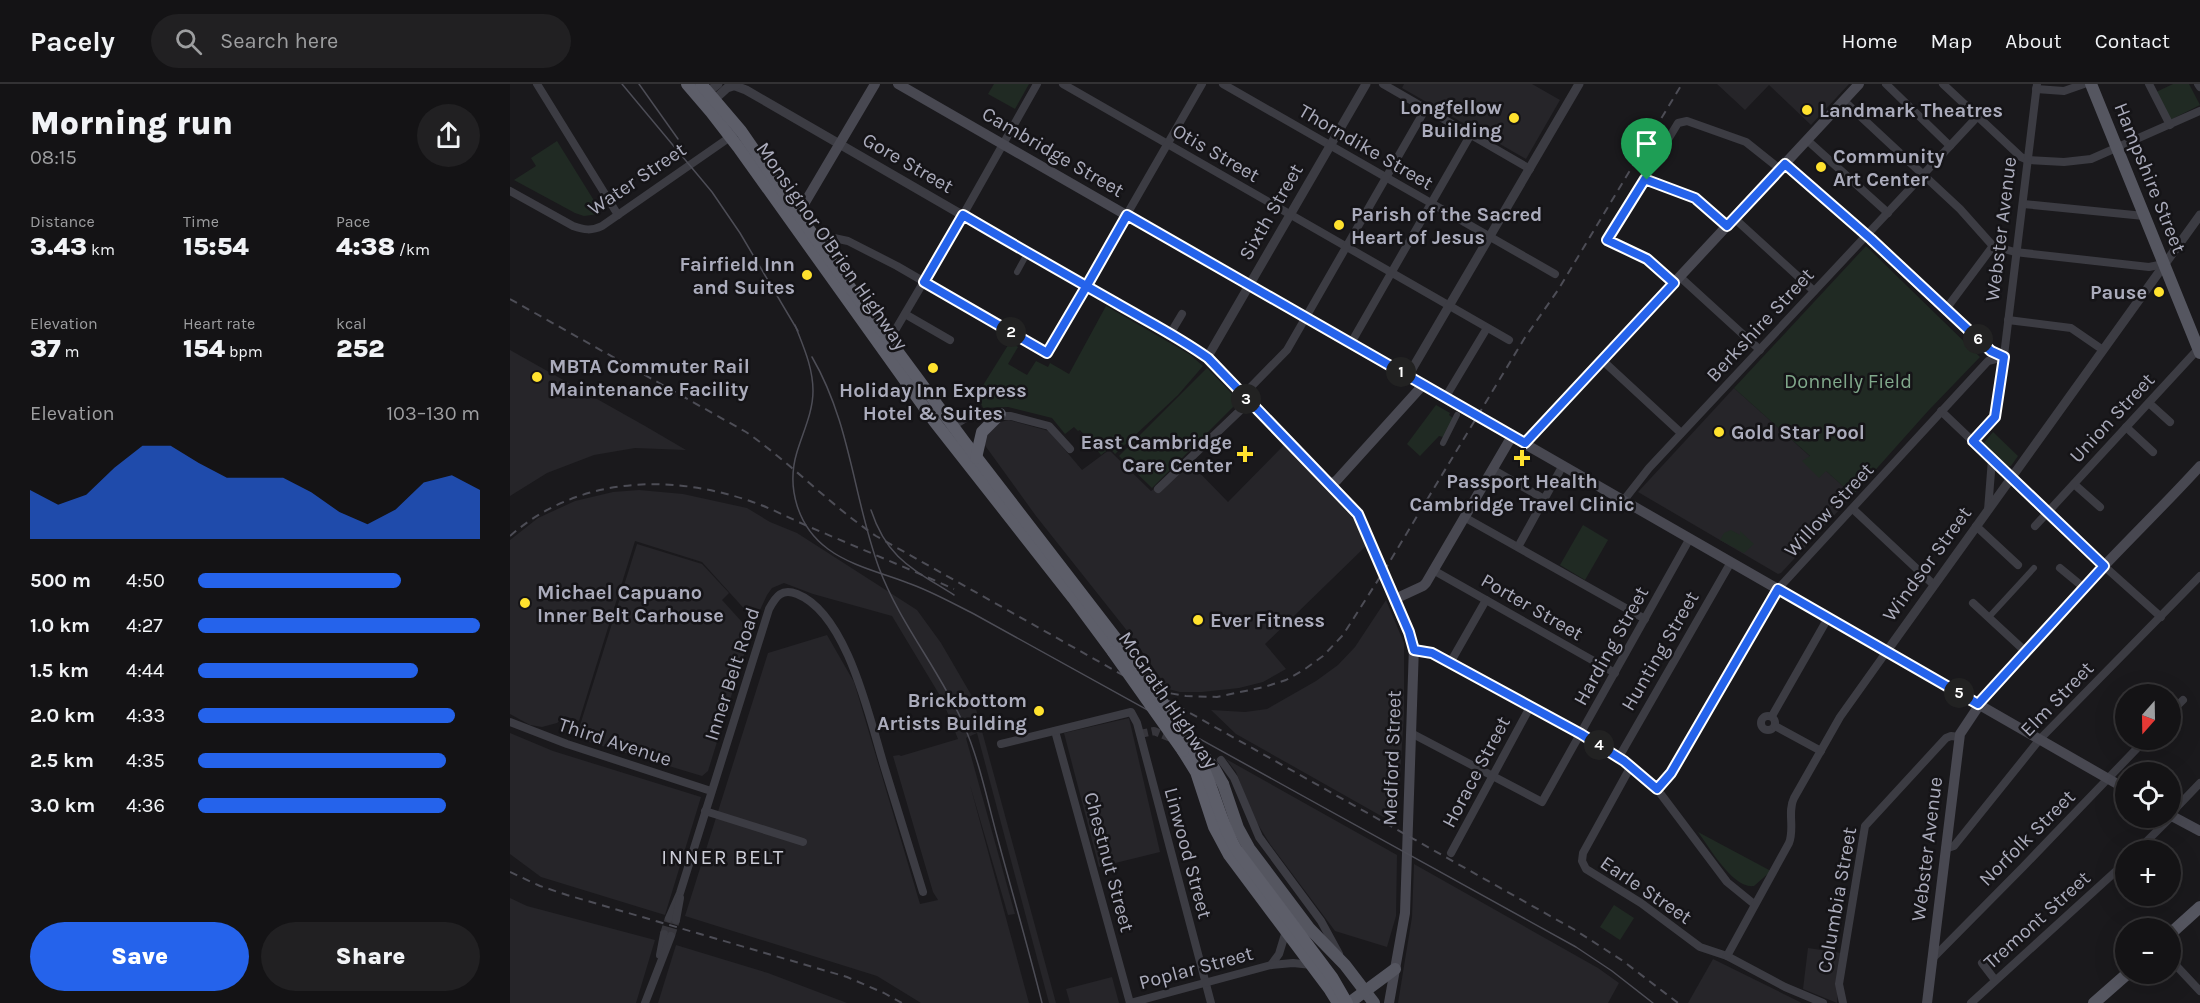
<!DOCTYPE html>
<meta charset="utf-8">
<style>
:root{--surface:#141315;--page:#212022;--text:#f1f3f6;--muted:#9d9ea0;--line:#333234;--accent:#2563eb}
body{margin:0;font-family:Karla,sans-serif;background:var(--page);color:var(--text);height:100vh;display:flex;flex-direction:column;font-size:22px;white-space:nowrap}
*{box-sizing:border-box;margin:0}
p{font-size:20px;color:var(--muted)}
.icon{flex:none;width:33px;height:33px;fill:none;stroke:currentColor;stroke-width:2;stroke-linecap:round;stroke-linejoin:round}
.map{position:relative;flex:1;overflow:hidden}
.details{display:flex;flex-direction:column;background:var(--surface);width:510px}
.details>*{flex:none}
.needle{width:39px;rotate:200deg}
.tools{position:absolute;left:1605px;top:600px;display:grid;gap:12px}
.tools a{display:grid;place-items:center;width:66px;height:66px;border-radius:50%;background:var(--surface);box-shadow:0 6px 24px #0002,0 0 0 2px var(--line);font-size:30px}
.pin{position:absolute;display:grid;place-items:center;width:51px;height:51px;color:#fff;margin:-62px -26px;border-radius:50% 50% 50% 0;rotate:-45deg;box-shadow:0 0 6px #0007}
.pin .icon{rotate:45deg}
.km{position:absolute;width:30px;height:30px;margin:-15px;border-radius:50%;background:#222;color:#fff;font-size:16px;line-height:30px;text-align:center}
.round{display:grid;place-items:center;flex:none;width:63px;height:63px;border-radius:32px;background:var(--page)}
.headline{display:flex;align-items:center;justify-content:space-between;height:102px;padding:0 30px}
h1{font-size:33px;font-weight:800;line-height:45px}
.metrics{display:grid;grid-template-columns:repeat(3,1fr);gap:9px;height:102px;padding:6px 30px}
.metrics div{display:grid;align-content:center}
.metrics b{font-size:26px;font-weight:800}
.metrics small{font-size:16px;font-weight:400}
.metrics p{font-size:16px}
.chart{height:168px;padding:12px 30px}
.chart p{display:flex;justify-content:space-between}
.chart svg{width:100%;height:108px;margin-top:6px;fill:var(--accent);opacity:.7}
.button{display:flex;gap:12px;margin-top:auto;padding:12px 30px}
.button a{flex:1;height:69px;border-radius:36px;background:var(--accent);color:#fff;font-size:24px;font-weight:800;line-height:69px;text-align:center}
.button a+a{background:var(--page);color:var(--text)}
ul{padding:0 30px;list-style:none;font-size:20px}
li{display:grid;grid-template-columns:96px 72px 1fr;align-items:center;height:45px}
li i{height:15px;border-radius:8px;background:var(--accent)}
header{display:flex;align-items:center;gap:36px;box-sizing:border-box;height:84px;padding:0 30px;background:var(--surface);border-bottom:2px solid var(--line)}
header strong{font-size:28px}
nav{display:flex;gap:33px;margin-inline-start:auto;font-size:21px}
.search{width:420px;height:54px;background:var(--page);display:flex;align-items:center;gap:15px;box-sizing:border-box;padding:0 21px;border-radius:33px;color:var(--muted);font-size:22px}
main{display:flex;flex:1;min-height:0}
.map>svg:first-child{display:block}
.built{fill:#262529}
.green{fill:#202a23}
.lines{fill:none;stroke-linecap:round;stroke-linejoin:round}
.minor-tunnel{stroke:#37363c;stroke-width:8;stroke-dasharray:8 4;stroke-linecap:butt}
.pedestrian{stroke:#3c3c43;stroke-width:6}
.minor{stroke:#3c3c43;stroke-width:8}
.tertiary{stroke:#3c3c43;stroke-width:9}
.secondary{stroke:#484851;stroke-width:10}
.primary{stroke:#555660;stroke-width:12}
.trunk{stroke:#5d5e69;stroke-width:12}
.tram{stroke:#4d4d56;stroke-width:1.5}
.rail{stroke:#4d4d56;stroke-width:2;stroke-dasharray:8 6;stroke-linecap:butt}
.primary-bridge{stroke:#555660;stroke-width:12}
.trunk-bridge{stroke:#5d5e69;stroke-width:12}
.route-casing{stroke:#fff;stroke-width:12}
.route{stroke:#2563eb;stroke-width:8}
.poi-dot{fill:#ffe22e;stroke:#151417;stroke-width:2}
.labels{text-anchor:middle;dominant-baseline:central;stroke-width:5;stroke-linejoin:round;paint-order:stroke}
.poi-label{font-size:20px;font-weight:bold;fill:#abacbc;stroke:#151417;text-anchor:start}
.street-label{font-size:20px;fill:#abacbc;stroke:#151417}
.park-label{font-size:20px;fill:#80a88b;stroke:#151417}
.neighbourhood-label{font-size:21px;letter-spacing:1.5px;fill:#cccdd8;stroke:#151417}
</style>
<header>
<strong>Pacely</strong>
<div class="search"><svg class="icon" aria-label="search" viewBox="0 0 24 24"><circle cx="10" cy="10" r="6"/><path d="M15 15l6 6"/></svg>Search here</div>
<nav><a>Home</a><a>Map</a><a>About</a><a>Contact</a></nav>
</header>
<main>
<section class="details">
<div class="headline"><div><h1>Morning run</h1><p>08:15</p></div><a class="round"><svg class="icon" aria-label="share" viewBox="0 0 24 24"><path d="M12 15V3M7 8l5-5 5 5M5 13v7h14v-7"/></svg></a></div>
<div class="metrics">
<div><p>Distance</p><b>3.43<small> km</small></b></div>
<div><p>Time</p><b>15:54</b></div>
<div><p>Pace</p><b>4:38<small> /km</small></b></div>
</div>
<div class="metrics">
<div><p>Elevation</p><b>37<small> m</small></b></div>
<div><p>Heart rate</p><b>154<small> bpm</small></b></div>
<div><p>kcal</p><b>252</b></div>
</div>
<div class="chart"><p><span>Elevation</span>103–130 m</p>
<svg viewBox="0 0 160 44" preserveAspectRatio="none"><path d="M0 44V24L10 30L20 26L30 15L40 6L50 6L60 13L70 19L80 19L90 19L100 25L110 33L120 38L130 32L140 21L150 18L160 24V44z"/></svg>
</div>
<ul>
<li><b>500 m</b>4:50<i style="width:72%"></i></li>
<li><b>1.0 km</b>4:27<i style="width:100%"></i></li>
<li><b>1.5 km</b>4:44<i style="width:78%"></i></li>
<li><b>2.0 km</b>4:33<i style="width:91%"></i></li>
<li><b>2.5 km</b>4:35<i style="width:88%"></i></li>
<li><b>3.0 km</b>4:36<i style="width:88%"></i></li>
</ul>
<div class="button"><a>Save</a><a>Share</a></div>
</section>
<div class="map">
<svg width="1690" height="919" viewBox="0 0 1690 919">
<rect width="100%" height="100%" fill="#1a191c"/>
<g class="built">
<polygon points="894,0 1022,0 1050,16 1016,75 892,4"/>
<polygon points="1207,0 1339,0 1301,41 1259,1 1235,26"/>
<polygon points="0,266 135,342 176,366 125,364 84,371 37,389 0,412"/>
<polygon points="1224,304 1343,411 1271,489 1268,490 1128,408"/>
<polygon points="499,336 539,347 572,386 599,366 641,407 681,380 718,418 775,360 843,431 857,461 755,560 776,585 753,598 729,604 692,608 670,608 658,605 622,553 526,432 466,349 486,339"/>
<polygon points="129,406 173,410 237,424 260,438 287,449 407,526 431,559 463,614 546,919 539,919 467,649 456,654 505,830 498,831 460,701 519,919 411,919 367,892 175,832 258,569 317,551 344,598 410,820 428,816 423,808 383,672 389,671 391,672 448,655 432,615 382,532 303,510 274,499 262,504 257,511 250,526 247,539 192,478 125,457 69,637 55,632 47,639 32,643 20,641 0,630 0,456 28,434 65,417 103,408"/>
<polygon points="127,460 192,480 219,509 212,516 241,548 198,687 192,692 66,654"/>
<polygon points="876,516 894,559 894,631 887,737 877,732 873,733 726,650 701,626 735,628 757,625 806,597 828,581 845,563"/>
<polygon points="619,634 650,768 589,783 554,649"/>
<polygon points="0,649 43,667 191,713 155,831 31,793 0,770"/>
<polygon points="716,675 887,771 886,832 877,863 825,847 760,760 744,734 726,688"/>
<polygon points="904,780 1088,884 1109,899 1098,919 888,919 902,833"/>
<polygon points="0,814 17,822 145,856 126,919 0,919"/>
<polygon points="166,861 258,889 337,919 148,919"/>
<polygon points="1298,864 1331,869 1327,919 1293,905"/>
<polygon points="1203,875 1290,918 1291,919 1178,919"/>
<polygon points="602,893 609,919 560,919 556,905"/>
</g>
<g class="green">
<polygon points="484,0 519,0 505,25 478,10"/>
<polygon points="1663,0 1679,0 1690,21 1658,37 1644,9"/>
<polygon points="47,57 88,123 90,127 89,130 74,132 65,129 4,96 26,82 21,74"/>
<polygon points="1356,162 1470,273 1418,327 1343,411 1316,387 1309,394 1292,377 1300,372 1224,304"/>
<polygon points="596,222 679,270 693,282 668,311 605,370 600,364 591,371 570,346 568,347 564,343 555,350 542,334 498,323 473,324 467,311 500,258 508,263 498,280 517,291 526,277 538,283 540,279 559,290"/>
<polygon points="697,284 729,317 642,404 609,372"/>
<polygon points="926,321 940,329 939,331 944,335 933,353 929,352 910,372 897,360"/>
<polygon points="1483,348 1508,372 1501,382 1498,382 1473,360"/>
<polygon points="1073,441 1098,456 1075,496 1050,481"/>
<polygon points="1221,446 1230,451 1230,447 1244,460 1234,469 1210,456 1214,449"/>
<path d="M1188 748 1261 787 1244 802C1223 805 1200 764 1188 748Z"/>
<polygon points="1104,821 1124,834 1110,856 1090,843"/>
</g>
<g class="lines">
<g class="minor-tunnel">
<polyline points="630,650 644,647 663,655"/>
<polyline points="154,850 159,834"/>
<polyline points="161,852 166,836"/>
</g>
<g class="pedestrian">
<polyline points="507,188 518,168"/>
<polyline points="933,359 947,331"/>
<polyline points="1479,533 1524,484"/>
</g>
<g class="minor">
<polyline points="27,0 108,131"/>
<polyline points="553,0 999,256"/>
<polyline points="713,0 1045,190"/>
<polyline points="873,0 1020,85"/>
<polyline points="1376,0 1440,62"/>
<polyline points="1433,0 1511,73 1518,76 1554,78 1581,75 1690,27"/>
<polyline points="1639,0 1660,41"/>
<polyline points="1688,0 1690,3"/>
<polyline points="1526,5 1554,7 1574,0"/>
<polyline points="1334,17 1450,125 1483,162 1505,168 1639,183 1654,180"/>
<polyline points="1297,56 1378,129"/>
<polyline points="1275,80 1361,155 1481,267 1494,273"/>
<polyline points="1135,95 1185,114 1217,142"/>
<path d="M0 107 63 142C74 146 82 147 92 142L223 51"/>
<polyline points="1513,120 1634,132"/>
<polyline points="1224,134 1304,207"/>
<polyline points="305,155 319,153 338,157 387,182 537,269 692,0"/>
<polyline points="1170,193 1250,266"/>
<polyline points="1164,199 1137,175 1097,156 1168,39 1177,37 1236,58 1270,85"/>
<polyline points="1436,225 1483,162"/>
<polyline points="395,230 440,256"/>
<polyline points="1498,236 1561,244 1593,266"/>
<polyline points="660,250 672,230"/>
<polyline points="380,255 453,131 527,0"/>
<polyline points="841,259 961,50"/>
<polyline points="1092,276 1171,349"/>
<polyline points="733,311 777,266 916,24"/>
<polyline points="935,314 977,244"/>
<polyline points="1639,319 1660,338"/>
<polyline points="1431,327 1594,482 1651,533"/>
<polyline points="441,343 454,335 464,332 501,332 539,342 560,365"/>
<polyline points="1616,343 1643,368"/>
<polyline points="1463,357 1485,333 1488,321 1527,0"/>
<polyline points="982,385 1034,415"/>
<polyline points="1564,400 1590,423"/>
<polyline points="648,405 739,318"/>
<polyline points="1114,416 1139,384 1467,33"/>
<polyline points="1343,425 1424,501"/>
<polyline points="1478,426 1482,375"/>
<polyline points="954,433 1135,535"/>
<polyline points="1466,442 1508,481"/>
<polyline points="1525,442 1690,263"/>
<polyline points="1008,463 1053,381"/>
<polyline points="1550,484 1573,503"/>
<polyline points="923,486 1105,589"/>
<polyline points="1463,519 1516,568"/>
<polyline points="904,566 922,569 1071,650 1124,685 1147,705 1217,798 1244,820"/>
<polyline points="940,579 976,516"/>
<polyline points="1660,629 1673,616"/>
<circle cx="1258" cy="639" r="7"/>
<polyline points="1262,632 1318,534"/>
<polyline points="0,638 57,660 201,707"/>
<polyline points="1265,642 1311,667"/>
<polyline points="545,647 620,919"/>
<polyline points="901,649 1032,718 1180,454"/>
<polyline points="491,660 621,628 627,639 701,919"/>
<polyline points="1109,673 1221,478"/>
<polyline points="711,676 724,694 749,753 811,837 829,870"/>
<polyline points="1121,682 1073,769 1072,777 1076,785 1131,819 1190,863 1217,872 1275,903 1313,919"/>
<polyline points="1147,705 1161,689 1266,507 1478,277 1494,273"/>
<polyline points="195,727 293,758"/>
<polyline points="1660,733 1667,723 1690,699"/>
<polyline points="1435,765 1444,762 1530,655 1690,492"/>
<polyline points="1628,766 1660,734"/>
<polyline points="941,769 1020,623"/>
<path d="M159 834 170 809 259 525C266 512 272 504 287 510 338 530 360 637 375 685 388 726 400 767 413 808"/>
<polyline points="166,836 170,814"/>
<polyline points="150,871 154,850"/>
<path d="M1217 872 1279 759C1285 744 1277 728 1284 714L1330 633 1377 567"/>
<polyline points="1422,875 1513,783 1635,656"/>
<polyline points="1660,875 1690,907"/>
<polyline points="1472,879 1485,896"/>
<polyline points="761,881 769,870 776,847"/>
<polyline points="135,919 161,852"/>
<polyline points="620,919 761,881 783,879 802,881"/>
<polyline points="1333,919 1329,900 1355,742 1436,654 1441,652 1449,653"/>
<polyline points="1461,919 1616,778"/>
</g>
<g class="tertiary">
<polyline points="220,0 236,6 689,268 697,274 820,401"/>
<polyline points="198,8 208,0"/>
<polyline points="205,15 217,4 226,1"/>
<polyline points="697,274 856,0"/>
<polyline points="898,292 1069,0"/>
<polyline points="1377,567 1690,131"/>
</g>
<g class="secondary">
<polyline points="388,0 1616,705"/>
<polyline points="284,137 365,0"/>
<polyline points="1015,359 1349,0"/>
<polyline points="885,515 913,502 916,499 1002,352"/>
<polyline points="1660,731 1690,747"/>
<polyline points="879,919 895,829 904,562 848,430 820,401 827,396 913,301"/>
<path d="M1417 919 1450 650 1474 614 1538 545C1585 487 1640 437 1690 382"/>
</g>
<g class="primary">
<polyline points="1581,0 1690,269"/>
<polyline points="713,700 728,744 739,764 800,845 835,881 864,919"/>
<polyline points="1660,850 1690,823"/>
<polyline points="839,919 885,885"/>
<polyline points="1584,919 1617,890"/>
</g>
<g class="trunk">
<polyline points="177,0 201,28 228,63 424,337 563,514 603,568"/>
<polyline points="191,0 231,47 328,187 454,357 614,565"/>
<polyline points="466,374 472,348 490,330"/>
<polyline points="673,667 686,688 704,743 719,771 820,906 828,919"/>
</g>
<g class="tram">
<polyline points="112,0 202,108 230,149 288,247"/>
<polyline points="129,0 168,55"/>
<path d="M285 241C293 262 303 283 303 307 303 328 293 348 287 368 276 404 288 443 318 465 341 482 372 489 398 499 421 507 442 519 464 530L1066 863 1102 887 1143 919"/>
<path d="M302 273C341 340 343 413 369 484 390 540 429 585 453 639 469 675 477 715 487 752 502 808 518 863 532 919"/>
<path d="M361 426C377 475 403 485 444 511"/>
</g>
<g class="rail">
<path d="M0 215 236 348C282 380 320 421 366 452L1065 846 1113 877 1168 919"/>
<path d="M0 452C67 393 158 389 240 417 261 424 281 435 302 444 349 464 397 484 444 505"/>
<polyline points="647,607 676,612 707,613 754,603 776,596 795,585 813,572 833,551 877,482 1014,255 1048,206 1172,0"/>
<polyline points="0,788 30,802 57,811 337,893 374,909 392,919"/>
</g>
<polyline class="primary-bridge" points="682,657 704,684 713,700"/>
<g class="trunk-bridge">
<path d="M614 565C640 602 670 639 691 679 705 707 710 738 726 765L822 893 837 919"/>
<polyline points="603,568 673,667"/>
</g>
</g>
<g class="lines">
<defs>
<path id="route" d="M1137 96 1135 95 1097 156 1137 175 1164 199 1015 359 617 131 580 196 573 208 537 269 414 198 453 131C504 161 555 190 606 219 637 237 669 253 698 274L848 430 899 548 904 566 922 569 1071 650 1114 677 1147 705 1161 689 1268 505 1468 620 1594 482 1463 357 1485 333 1494 273 1481 267 1361 155 1275 80 1217 142 1185 114 1137 96"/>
</defs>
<use href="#route" class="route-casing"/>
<use href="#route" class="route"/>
</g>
<g class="poi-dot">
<circle cx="1297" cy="26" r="6"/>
<circle cx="1004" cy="34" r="6"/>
<circle cx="1311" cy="83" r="6"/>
<circle cx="829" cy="141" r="6"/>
<circle cx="297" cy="191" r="6"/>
<circle cx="1649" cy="208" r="6"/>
<circle cx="423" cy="284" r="6"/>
<circle cx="27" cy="293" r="6"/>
<circle cx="1209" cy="348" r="6"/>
<path d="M732 361h6v6h6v6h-6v6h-6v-6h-6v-6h6z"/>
<path d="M1009 365h6v6h6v6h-6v6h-6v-6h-6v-6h6z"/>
<circle cx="15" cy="519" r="6"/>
<circle cx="688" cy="536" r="6"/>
<circle cx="529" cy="627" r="6"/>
</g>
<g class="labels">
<g class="poi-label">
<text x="992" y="23" text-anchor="end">Longfellow<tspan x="992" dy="23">Building</tspan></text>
<text x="1309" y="26">Landmark Theatres</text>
<text x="1323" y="72">Community<tspan x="1323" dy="23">Art Center</tspan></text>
<text x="841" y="130">Parish of the Sacred<tspan x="841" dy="23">Heart of Jesus</tspan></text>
<text x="285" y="180" text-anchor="end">Fairfield Inn<tspan x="285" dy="23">and Suites</tspan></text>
<text x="1637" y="208" text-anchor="end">Pause</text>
<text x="39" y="282">MBTA Commuter Rail<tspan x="39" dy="23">Maintenance Facility</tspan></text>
<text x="423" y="306" text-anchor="middle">Holiday Inn Express<tspan x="423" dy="23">Hotel &amp; Suites</tspan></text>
<text x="1221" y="348">Gold Star Pool</text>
<text x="722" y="358" text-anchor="end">East Cambridge<tspan x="722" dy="23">Care Center</tspan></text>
<text x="1012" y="397" text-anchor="middle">Passport Health<tspan x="1012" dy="23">Cambridge Travel Clinic</tspan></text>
<text x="27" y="508">Michael Capuano<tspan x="27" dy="23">Inner Belt Carhouse</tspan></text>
<text x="700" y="536">Ever Fitness</text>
<text x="517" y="616" text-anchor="end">Brickbottom<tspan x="517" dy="23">Artists Building</tspan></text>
</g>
<g class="street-label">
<text transform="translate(856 63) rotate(30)">Thorndike Street</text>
<text transform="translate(543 68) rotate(30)">Cambridge Street</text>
<text transform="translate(706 69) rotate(30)">Otis Street</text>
<text transform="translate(398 79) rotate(30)">Gore Street</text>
<text transform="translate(1640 94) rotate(68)">Hampshire Street</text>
<text transform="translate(127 95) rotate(-34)">Water Street</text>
<text transform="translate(761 128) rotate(-60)">Sixth Street</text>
<text transform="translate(1491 145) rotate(-83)">Webster Avenue</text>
<text transform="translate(322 162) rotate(55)">Monsignor O'Brien Highway</text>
<text transform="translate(1250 241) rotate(-47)">Berkshire Street</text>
<text transform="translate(1602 334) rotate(-47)">Union Street</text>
<text transform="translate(1319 426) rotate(-47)">Willow Street</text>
<text transform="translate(1417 480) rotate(-54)">Windsor Street</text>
<text transform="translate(1022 523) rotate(30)">Porter Street</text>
<text transform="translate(1101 562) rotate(-61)">Harding Street</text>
<text transform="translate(1150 567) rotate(-60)">Hunting Street</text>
<text transform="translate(222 590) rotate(-72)">Inner Belt Road</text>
<text transform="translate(1547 615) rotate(-46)">Elm Street</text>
<text transform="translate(658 616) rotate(56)">McGrath Highway</text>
<text transform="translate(105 658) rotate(18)">Third Avenue</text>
<text transform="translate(882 674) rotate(-88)">Medford Street</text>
<text transform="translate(966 688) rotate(-62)">Horace Street</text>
<text transform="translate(1517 754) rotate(-45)">Norfolk Street</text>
<text transform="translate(1417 765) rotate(-83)">Webster Avenue</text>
<text transform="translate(678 769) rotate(75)">Linwood Street</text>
<text transform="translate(599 778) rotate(75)">Chestnut Street</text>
<text transform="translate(1136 806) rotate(34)">Earle Street</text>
<text transform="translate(1327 816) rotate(-80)">Columbia Street</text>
<text transform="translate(1527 836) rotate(-42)">Tremont Street</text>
<text transform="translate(686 884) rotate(-15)">Poplar Street</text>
</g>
<g class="park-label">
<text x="1338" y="297">Donnelly Field</text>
</g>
<g class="neighbourhood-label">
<text x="213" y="773">INNER BELT</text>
</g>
</g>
</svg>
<div class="tools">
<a><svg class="needle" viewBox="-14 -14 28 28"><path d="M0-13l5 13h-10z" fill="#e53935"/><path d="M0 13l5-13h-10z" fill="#9d9ea0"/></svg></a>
<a><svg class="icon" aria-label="locate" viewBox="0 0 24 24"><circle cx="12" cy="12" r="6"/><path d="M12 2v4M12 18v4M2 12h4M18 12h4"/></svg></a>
<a>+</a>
<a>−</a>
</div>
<div class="pin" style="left:1137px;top:96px;background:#1e9e55"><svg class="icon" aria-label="arrive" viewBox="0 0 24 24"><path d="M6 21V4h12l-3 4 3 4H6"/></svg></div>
<b class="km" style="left:891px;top:288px">1</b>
<b class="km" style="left:501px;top:248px">2</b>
<b class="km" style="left:736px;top:315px">3</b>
<b class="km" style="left:1089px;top:661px">4</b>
<b class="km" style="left:1449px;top:609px">5</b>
<b class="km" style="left:1468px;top:255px">6</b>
</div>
</main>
